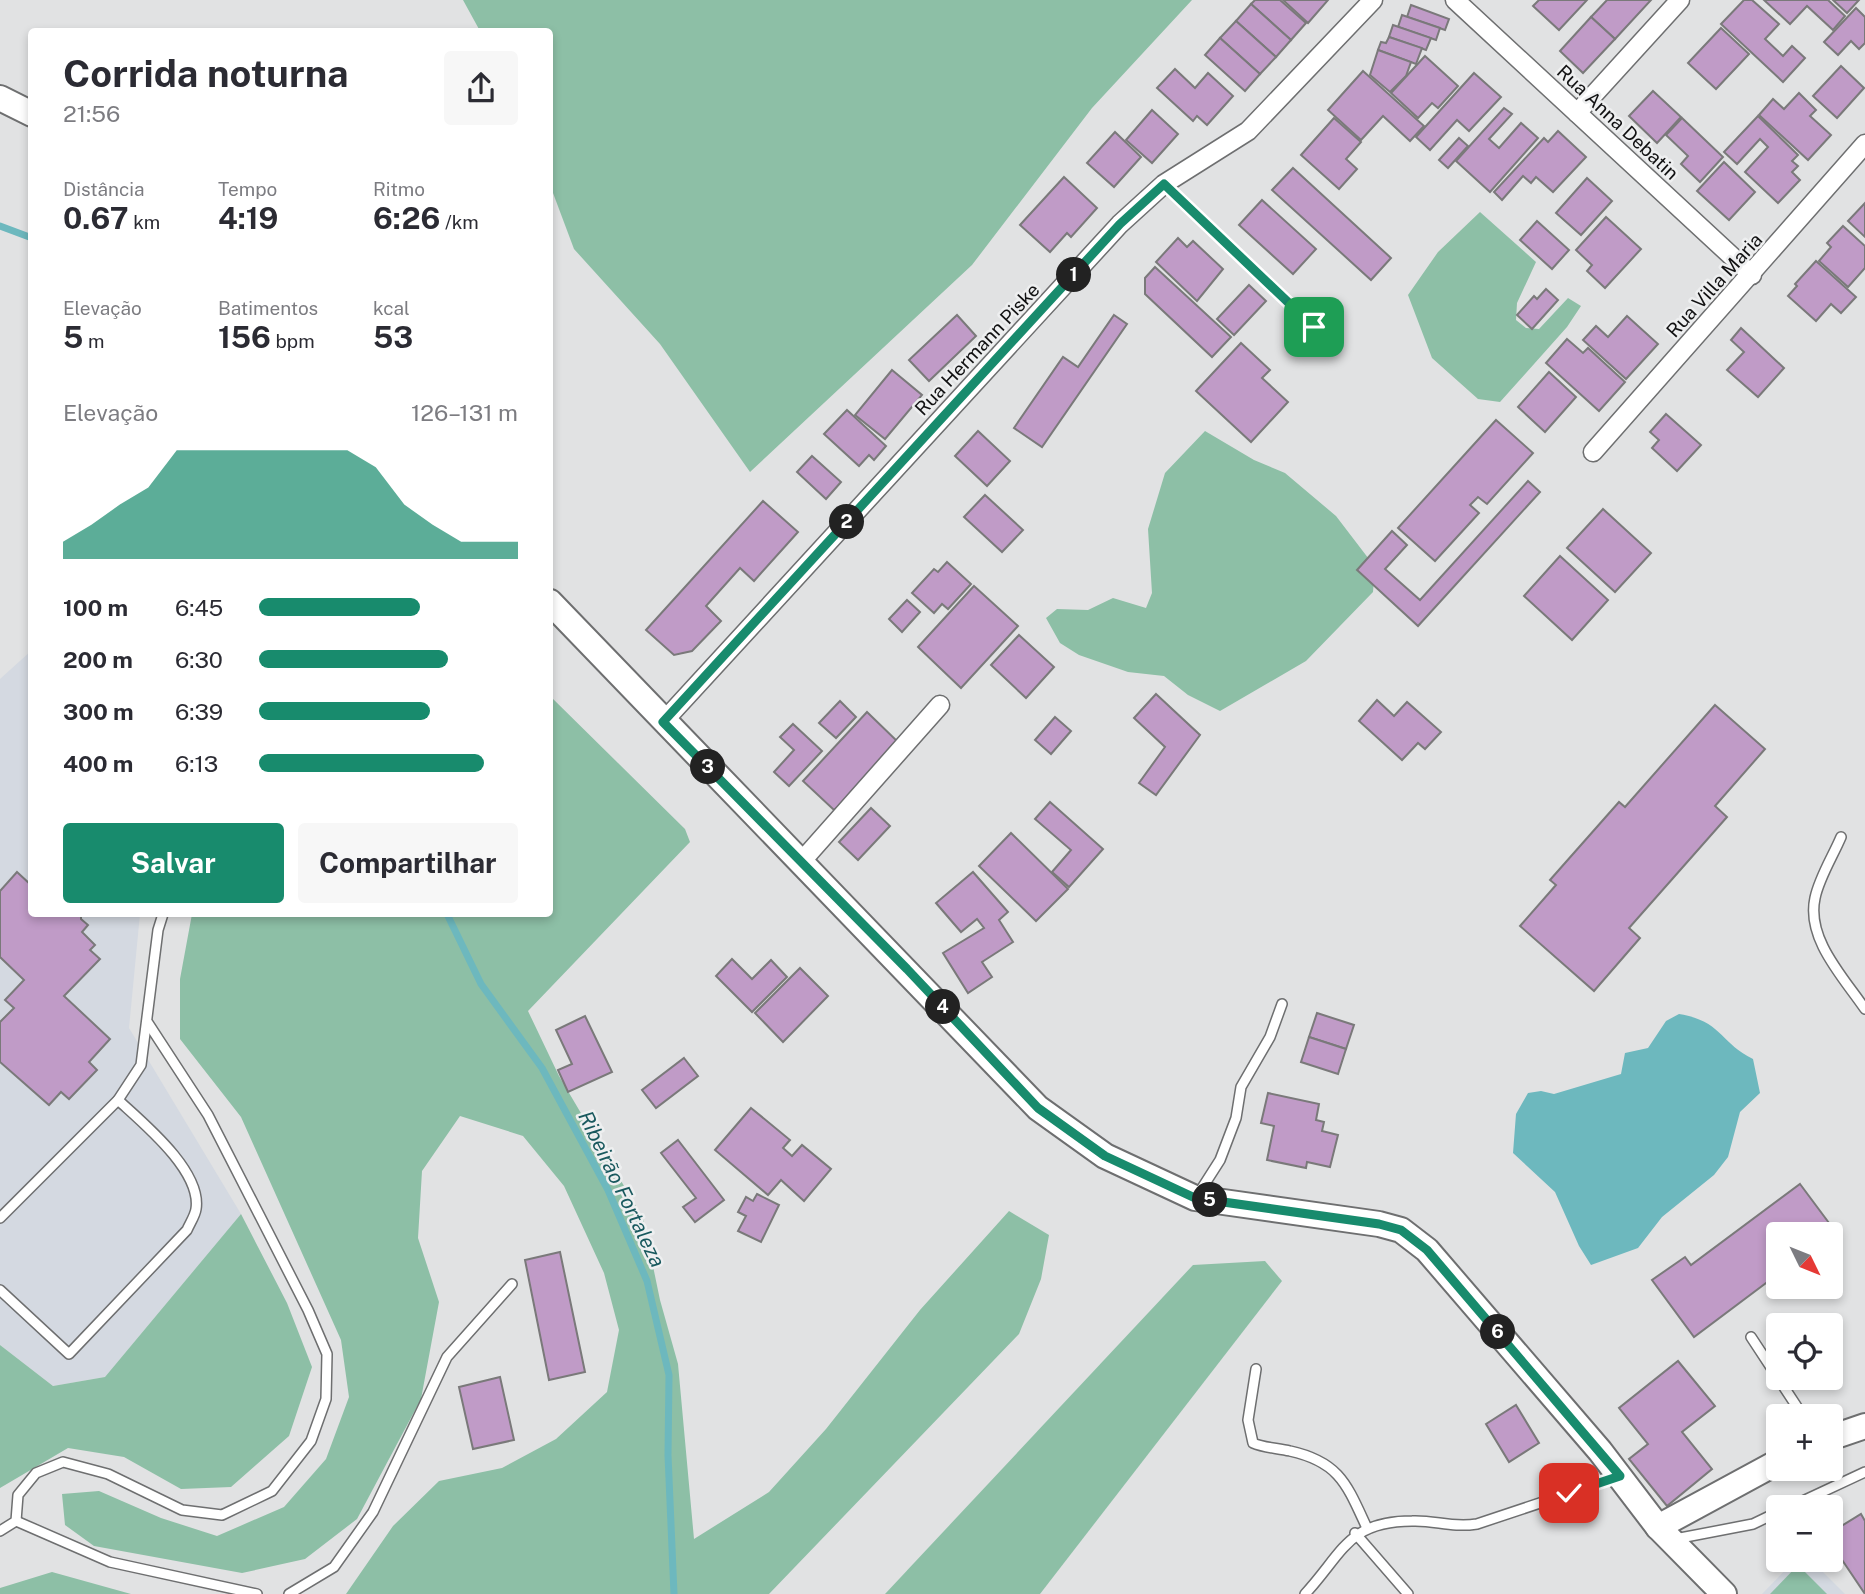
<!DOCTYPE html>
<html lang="pt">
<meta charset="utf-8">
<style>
:root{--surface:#fff;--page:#f7f7f7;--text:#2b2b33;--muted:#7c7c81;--accent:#188b6d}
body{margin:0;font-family:"Public Sans",sans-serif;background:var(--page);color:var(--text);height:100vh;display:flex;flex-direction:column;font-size:26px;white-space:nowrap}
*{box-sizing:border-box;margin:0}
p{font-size:23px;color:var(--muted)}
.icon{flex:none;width:38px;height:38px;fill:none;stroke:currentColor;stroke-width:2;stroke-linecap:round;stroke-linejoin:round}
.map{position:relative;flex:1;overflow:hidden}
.sheet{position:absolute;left:28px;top:28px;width:525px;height:889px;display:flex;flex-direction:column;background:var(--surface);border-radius:7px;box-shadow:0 4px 10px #0003}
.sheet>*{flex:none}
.needle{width:46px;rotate:133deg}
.fabs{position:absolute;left:1766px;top:1222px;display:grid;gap:14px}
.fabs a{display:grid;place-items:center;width:77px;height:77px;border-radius:7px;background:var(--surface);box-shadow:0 4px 10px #0003;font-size:35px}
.pin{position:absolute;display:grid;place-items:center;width:60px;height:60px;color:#fff;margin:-30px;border-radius:14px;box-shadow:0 4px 10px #0006}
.km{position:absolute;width:35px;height:35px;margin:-18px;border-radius:50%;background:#222;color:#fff;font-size:19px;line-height:35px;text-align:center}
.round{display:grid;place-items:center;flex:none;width:74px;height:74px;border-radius:7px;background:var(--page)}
.overview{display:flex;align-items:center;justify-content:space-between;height:119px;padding:0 35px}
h1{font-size:38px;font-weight:700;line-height:52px}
.stats{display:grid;grid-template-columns:repeat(3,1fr);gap:10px;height:119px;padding:7px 35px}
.stats div{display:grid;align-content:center}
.stats b{font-size:30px;font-weight:700}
.stats small{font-size:19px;font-weight:400}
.stats p{font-size:19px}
.chart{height:196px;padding:14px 35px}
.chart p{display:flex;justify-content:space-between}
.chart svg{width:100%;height:126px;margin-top:7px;fill:var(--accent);opacity:.7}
.cta{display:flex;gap:14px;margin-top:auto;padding:14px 35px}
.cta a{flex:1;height:80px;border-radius:7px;background:var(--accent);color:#fff;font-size:28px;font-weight:700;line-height:80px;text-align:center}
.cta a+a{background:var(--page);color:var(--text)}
ul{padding:0 35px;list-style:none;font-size:23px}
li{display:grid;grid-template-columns:112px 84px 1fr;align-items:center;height:52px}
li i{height:18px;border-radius:9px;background:var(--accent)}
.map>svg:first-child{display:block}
.built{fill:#d4d9e1}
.green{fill:#8dbfa6}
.water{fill:#6db8be}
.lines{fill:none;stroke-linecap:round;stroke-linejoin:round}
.stream{stroke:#6db8be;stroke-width:7}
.building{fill:#c09bc7;stroke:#7a797a;stroke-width:2}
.lane-casing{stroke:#6e6f70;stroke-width:12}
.street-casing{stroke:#6e6f70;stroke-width:21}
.secondary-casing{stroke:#6e6f70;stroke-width:28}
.lane{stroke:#fff;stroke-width:9}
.street{stroke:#fff;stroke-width:18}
.secondary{stroke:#fff;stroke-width:24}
.route-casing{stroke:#fff;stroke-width:14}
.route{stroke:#188b6d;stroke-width:9}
.labels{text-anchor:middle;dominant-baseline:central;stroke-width:5;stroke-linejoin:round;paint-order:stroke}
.street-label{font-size:19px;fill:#111112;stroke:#eeeff0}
.water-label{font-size:21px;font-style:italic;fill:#19595e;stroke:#eeeff0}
</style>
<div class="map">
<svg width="1865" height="1594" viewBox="0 0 1865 1594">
<rect width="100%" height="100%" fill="#e1e2e3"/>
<g class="built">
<polygon points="31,651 32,914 140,914 129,1028 241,1214 105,1377 53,1386 0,1345 0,679"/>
<polygon points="1796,1559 1810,1559 1845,1594 1762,1594"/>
</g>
<g class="green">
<polygon points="463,0 1192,0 1092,108 972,265 750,472 660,344 574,249 550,185 550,32 480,31"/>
<polygon points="1480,212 1536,262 1517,303 1516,320 1526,328 1539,329 1568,298 1581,306 1567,327 1500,402 1478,399 1432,358 1408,295 1438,252"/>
<polygon points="1205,431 1254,460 1285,473 1336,516 1375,567 1373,592 1306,661 1220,711 1188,695 1164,676 1128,672 1079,655 1060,643 1046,618 1057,609 1088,610 1113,598 1146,608 1152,593 1148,529 1165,473"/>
<polygon points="550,696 685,829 690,842 528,1011 559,1076 643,1218 660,1300 678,1364 694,1539 769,1492 826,1429 920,1310 1009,1211 1049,1235 1041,1279 1019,1334 769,1594 346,1594 393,1526 439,1481 502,1468 556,1439 607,1392 619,1330 604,1273 564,1186 523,1136 460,1116 422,1171 418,1238 439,1302 421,1399 357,1519 305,1559 242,1573 94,1546 65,1525 62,1494 99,1491 161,1518 217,1536 284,1507 326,1459 349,1397 341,1340 241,1117 180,1039 180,979 192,914 550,914"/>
<polygon points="241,1214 287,1303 312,1367 289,1436 231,1487 181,1489 124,1457 68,1448 0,1488 0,1345 53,1386 105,1377"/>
<polygon points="1265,1261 1282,1281 1040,1594 885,1594 1193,1265"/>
<polygon points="1798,1565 1827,1594 1770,1594"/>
<polygon points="52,1572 131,1594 0,1594 0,1588"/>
</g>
<path class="water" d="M1679 1014C1722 1021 1719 1042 1753 1059L1760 1093 1740 1112 1728 1157 1714 1175 1662 1217 1638 1248 1591 1265 1579 1246 1555 1192 1513 1153 1516 1114 1528 1093 1541 1091 1554 1094 1621 1074 1625 1053 1648 1048 1666 1021Z"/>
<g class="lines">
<g class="stream">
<polyline points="0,226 32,238"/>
<polyline points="447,914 481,984 542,1068 608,1190 647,1281 669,1375 668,1455 674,1594"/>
</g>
</g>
<g class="building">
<polygon points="1255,0 1280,0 1306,23 1291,40 1251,4"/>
<polygon points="1283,0 1328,0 1308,23"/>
<polygon points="1539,0 1587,0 1559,30 1533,6"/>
<polygon points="1607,0 1651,0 1615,39 1591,17"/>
<polygon points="1744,0 1752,0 1779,24 1765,39 1783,56 1792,46 1805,58 1783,82 1721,24"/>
<polygon points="1764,0 1828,0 1845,16 1833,30 1807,6 1790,24"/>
<polygon points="1833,0 1859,0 1847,13"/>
<polygon points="1251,4 1291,40 1276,57 1236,21"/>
<polygon points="1411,5 1449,19 1445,30 1407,17"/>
<polygon points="1856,8 1865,17 1865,43 1859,49 1851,41 1838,55 1824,42"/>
<polygon points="1402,15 1440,28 1436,40 1398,27"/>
<polygon points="1591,17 1615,39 1583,73 1560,51"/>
<polygon points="1236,21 1276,57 1260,74 1220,38"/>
<polygon points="1393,25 1431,38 1426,50 1389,37"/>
<polygon points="1721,28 1749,54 1716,89 1688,63"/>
<polygon points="1389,37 1422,48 1416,64 1378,50 1381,42 1386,43"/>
<polygon points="1220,38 1260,74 1245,91 1205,55"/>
<polygon points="1378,50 1411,62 1406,76 1390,92 1370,75"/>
<polygon points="1425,56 1458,86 1438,108 1432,103 1418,118 1391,93"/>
<polygon points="1841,66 1864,88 1837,118 1813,96"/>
<polygon points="1175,69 1195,88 1208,73 1233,96 1207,125 1197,116 1193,121 1157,88"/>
<polygon points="1363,71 1424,126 1410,141 1383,116 1361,140 1328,110"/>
<polygon points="1474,73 1501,97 1469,131 1457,120 1430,150 1416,137"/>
<polygon points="1653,91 1681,117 1657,143 1629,116"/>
<polygon points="1799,93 1816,110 1810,116 1831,135 1808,160 1759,115 1773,99 1784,109"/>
<polygon points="1504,108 1512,114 1489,139 1499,148 1521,123 1538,138 1490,192 1456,161"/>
<polygon points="1152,110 1178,134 1152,163 1126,140"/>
<polygon points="1758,116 1798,155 1792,161 1798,166 1792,172 1800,180 1778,203 1745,172 1768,147 1760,139 1737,164 1724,152"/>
<polygon points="1334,118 1361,142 1346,159 1357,169 1339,189 1301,155"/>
<polygon points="1682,118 1723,157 1700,182 1681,164 1688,156 1666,135"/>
<polygon points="1558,131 1586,157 1553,192 1536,177 1531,183 1523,176 1502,200 1494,192 1544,138 1548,142"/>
<polygon points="1115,132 1141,157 1114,187 1087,163"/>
<polygon points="1459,138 1468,146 1448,168 1439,160"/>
<polygon points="1724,162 1755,192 1729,220 1697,191"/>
<polygon points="1293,168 1391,258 1371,280 1272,190"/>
<polygon points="1064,177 1097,208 1071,237 1067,233 1050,252 1020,225"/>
<polygon points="1587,178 1612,201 1581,235 1556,213"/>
<polygon points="1262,200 1316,249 1293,274 1239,225"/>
<polygon points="1865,203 1865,237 1848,221"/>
<polygon points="1606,217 1641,249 1605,288 1587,271 1592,265 1576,250"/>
<polygon points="1537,221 1569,250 1552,269 1520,240"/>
<polygon points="1843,226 1865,246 1865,268 1848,287 1819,261 1831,247 1827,243"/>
<polygon points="1178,238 1187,247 1193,241 1223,269 1197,301 1156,262"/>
<polygon points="1816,261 1856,297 1841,313 1831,304 1816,321 1788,296 1797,286 1795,284"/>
<polygon points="1155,267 1231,337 1212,357 1145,294 1145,278"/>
<polygon points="1249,285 1266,301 1234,335 1217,319"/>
<polygon points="1546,289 1558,300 1532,329 1517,315 1534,296 1537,299"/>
<polygon points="957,315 976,336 929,381 909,360"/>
<polygon points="1114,315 1127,324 1042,447 1014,428 1063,357 1078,367"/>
<polygon points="1627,316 1658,344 1626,379 1583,340 1596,326 1608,337"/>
<polygon points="1741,328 1784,368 1758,397 1727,370 1744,352 1731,340"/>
<polygon points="1567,339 1583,353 1588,348 1625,382 1599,411 1546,363"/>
<polygon points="1241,343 1270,370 1262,378 1288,402 1251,442 1196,391"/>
<polygon points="892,370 922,395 885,439 855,415"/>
<polygon points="1549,372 1576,397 1545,432 1518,407"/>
<polygon points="847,410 886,446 874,460 869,455 859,466 824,434"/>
<polygon points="1666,414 1701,445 1677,471 1652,448 1659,440 1650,432"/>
<polygon points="1496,420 1533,453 1487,504 1478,497 1470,505 1479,513 1435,561 1398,528"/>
<polygon points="978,431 1010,461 987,486 955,456"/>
<polygon points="812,456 841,482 826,499 797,472"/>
<polygon points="1528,481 1540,492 1418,626 1357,570 1392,531 1407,545 1385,569 1420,600"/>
<polygon points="985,495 1023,530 1002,552 964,517"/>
<polygon points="763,501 798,532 754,581 740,568 706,606 721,621 692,651 674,655 646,630"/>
<polygon points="1603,509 1651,553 1615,592 1567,548"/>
<polygon points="1560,556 1608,600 1572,640 1524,596"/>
<polygon points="947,562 971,584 948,609 942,604 934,613 912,593 934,569 938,572"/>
<polygon points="974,586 1018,626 961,688 918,647"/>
<polygon points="907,600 920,612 902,632 889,619"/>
<polygon points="1019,635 1054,667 1026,698 991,665"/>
<polygon points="1156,694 1200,735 1156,795 1139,783 1165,747 1134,718"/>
<polygon points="1377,700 1394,716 1407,702 1441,732 1425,749 1418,743 1402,760 1359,721"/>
<polygon points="840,701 856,717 836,738 819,723"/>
<polygon points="1715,705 1765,749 1715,806 1727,817 1629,928 1640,938 1594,991 1520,926 1556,885 1550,880 1619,802 1625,807"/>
<polygon points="867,712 898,742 849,795 852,797 834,810 803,781"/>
<polygon points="1055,717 1071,731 1051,754 1035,740"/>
<polygon points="793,724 822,751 789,786 774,772 794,750 780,737"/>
<polygon points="1050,802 1103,849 1069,887 1052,872 1071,850 1035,819"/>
<polygon points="871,808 890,826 858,860 839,842"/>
<polygon points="1011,833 1068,889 1036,921 979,866"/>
<polygon points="17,872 30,884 32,882 32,914 81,914 81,919 88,925 82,932 95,945 90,950 100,959 64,996 110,1039 89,1062 97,1070 69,1099 61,1092 49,1105 0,1062 0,1022 14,1008 5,1000 24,980 0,957 0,891"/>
<polygon points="973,872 1008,912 999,920 1013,942 982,962 992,977 968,993 943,953 984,928 977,919 961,932 936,903"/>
<polygon points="732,959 752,979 771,960 787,977 752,1012 716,976"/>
<polygon points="800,968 828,996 783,1042 755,1013"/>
<polygon points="1317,1013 1354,1025 1346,1049 1309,1037"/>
<polygon points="585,1016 612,1072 568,1092 558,1070 572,1064 556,1030"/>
<polygon points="1309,1037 1346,1049 1338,1074 1301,1062"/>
<polygon points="684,1058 698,1076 656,1108 642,1090"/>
<polygon points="1268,1093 1319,1104 1316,1120 1324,1122 1322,1131 1338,1135 1330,1167 1307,1162 1306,1168 1267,1160 1274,1126 1261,1123"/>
<polygon points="751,1108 790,1140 783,1148 792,1156 802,1145 831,1169 804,1201 781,1180 768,1195 715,1150"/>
<polygon points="678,1140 724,1200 695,1222 683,1207 696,1198 661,1153"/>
<polygon points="1800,1184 1835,1231 1830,1235 1778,1234 1778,1274 1694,1337 1652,1280 1685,1257 1691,1265"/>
<polygon points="757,1194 779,1205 761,1242 738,1231 746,1216 738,1212 746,1197 753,1201"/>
<polygon points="560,1252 585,1372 549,1380 525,1260"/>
<polygon points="1678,1361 1715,1406 1682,1432 1712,1469 1667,1506 1629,1459 1648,1444 1619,1408"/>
<polygon points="500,1377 514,1440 473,1449 459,1387"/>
<polygon points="1516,1405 1539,1443 1509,1462 1486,1424"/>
<polygon points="1861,1514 1865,1521 1865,1594 1830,1542 1830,1533"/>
</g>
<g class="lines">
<defs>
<g id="lane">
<polyline points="1164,184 1314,327"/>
<path d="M1841 837C1833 856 1819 878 1815 898 1806 939 1844 978 1865 1009"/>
<polyline points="1197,1196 1220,1160 1236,1118 1241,1087 1270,1037 1282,1004"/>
<polyline points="0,1218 118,1100 141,1065 158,930 163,914"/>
<path d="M0 1290 69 1354 187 1230C190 1223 195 1216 196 1209 202 1171 143 1123 118 1100"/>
<polyline points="1751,1337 1803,1416"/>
<path d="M1256 1369 1248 1420 1253 1443C1264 1448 1278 1448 1290 1451 1340 1462 1347 1485 1367 1528"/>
<polyline points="1790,1507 1865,1472"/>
<polyline points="16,1521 110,1562 257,1594"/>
<polyline points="0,1531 16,1521 18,1495 36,1473 63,1462 108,1474 182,1510 222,1515 272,1491 311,1441 326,1399 327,1354 308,1310 208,1115 148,1023"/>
<polyline points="1355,1533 1408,1594"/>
<polyline points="1675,1539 1753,1524 1778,1512"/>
<polyline points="289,1594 334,1567 373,1512 447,1357 512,1284"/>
<path d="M1305 1594C1343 1553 1348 1521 1412 1521 1436 1520 1450 1528 1477 1524L1618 1477"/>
</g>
<g id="street">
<polyline points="1455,0 1752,275"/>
<polyline points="1577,113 1680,0"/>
<polyline points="1593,452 1865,144"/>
<polyline points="663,722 1120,224 1164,184 1248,131 1373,0"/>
<polyline points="801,862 940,705"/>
</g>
<g id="secondary">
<polyline points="0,98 32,114"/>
<polyline points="550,602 1038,1108 1105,1156 1195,1198 1379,1224 1401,1230 1427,1250 1600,1451 1658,1527 1724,1594"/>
<polyline points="1830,1438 1865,1426"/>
<polyline points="1658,1527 1778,1462"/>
</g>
</defs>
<use href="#lane" class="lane-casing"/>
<use href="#street" class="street-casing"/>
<use href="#secondary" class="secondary-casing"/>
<use href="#lane" class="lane"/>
<use href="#street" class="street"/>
<use href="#secondary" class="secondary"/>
</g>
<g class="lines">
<defs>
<polyline id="route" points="1314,327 1164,184 1120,224 663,722 907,969 1038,1108 1105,1156 1195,1198 1379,1224 1401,1230 1427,1250 1620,1476 1569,1493"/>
</defs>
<use href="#route" class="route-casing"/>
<use href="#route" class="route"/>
</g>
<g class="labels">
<g class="street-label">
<text transform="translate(1618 122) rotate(43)">Rua Anna Debatin</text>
<text transform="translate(1714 285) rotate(-48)">Rua Villa Maria</text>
<text transform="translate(977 349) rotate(-47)">Rua Hermann Piske</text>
</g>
<g class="water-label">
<text transform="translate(622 1189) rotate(64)">Ribeirão Fortaleza</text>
</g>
</g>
</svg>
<div class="fabs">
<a><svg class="needle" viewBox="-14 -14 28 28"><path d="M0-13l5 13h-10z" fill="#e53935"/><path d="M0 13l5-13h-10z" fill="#7c7c81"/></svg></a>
<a><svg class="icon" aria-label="locate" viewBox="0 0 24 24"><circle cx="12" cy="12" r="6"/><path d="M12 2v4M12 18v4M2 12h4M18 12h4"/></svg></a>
<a>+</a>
<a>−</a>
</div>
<div class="pin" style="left:1314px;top:327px;background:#1e9e55"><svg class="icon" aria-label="arrive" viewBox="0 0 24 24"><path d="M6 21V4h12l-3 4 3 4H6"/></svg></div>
<div class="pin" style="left:1569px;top:1493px;background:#d93025"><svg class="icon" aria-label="check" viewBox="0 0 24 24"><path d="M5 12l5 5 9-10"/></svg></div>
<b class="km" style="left:1074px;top:275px">1</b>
<b class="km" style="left:847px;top:522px">2</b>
<b class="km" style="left:708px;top:767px">3</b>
<b class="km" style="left:943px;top:1007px">4</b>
<b class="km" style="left:1210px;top:1200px">5</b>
<b class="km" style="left:1498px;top:1332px">6</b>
<section class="sheet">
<div class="overview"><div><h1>Corrida noturna</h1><p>21:56</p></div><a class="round"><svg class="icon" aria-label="share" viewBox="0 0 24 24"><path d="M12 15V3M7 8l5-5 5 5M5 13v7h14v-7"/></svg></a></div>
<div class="stats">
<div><p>Distância</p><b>0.67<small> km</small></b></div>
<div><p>Tempo</p><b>4:19</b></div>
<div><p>Ritmo</p><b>6:26<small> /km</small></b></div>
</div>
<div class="stats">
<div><p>Elevação</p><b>5<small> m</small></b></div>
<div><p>Batimentos</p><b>156<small> bpm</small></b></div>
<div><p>kcal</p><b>53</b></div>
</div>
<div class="chart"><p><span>Elevação</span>126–131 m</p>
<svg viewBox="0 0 160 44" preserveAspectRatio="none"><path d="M0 44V38L10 32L20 25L30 19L40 6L50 6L60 6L70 6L80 6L90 6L100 6L110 12L120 25L130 32L140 38L150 38L160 38V44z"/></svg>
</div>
<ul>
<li><b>100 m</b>6:45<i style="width:62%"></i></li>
<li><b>200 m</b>6:30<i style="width:73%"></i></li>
<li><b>300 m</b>6:39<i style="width:66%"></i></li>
<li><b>400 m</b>6:13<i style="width:87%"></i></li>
</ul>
<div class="cta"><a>Salvar</a><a>Compartilhar</a></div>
</section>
</div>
